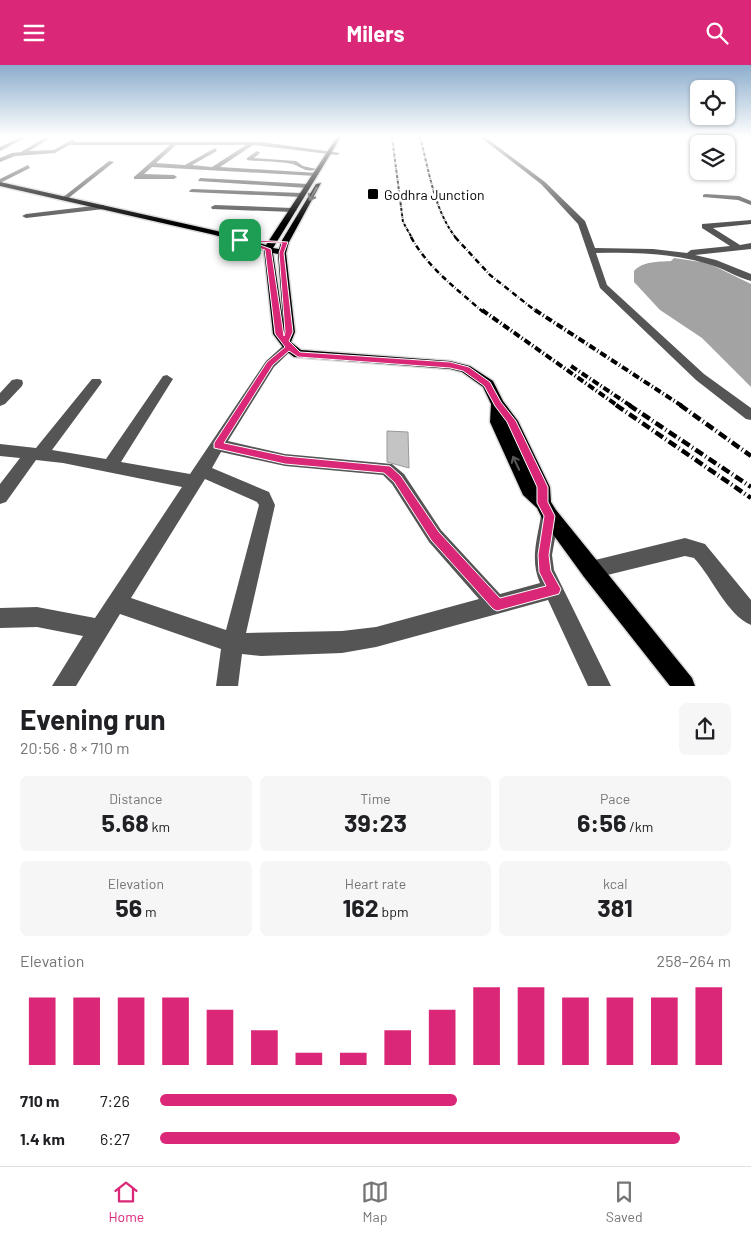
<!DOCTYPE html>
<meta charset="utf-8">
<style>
:root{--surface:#fff;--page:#f6f6f6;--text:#202124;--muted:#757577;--line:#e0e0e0;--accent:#db2777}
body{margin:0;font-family:Barlow,sans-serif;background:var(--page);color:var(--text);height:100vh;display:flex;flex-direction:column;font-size:19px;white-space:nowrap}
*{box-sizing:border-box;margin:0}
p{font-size:16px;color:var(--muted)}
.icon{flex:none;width:28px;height:28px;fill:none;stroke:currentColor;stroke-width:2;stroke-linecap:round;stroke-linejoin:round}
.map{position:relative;height:621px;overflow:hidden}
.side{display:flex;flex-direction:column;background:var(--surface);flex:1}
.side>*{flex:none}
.tools{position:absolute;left:690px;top:15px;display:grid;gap:10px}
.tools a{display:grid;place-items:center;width:45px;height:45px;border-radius:8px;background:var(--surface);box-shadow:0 1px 4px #0004;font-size:25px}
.pin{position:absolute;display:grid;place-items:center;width:42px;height:42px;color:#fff;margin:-21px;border-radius:10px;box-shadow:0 2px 8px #0006}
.round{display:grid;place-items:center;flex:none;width:52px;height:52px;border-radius:8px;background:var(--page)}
.overview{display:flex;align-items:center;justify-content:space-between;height:85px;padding:0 20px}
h1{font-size:28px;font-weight:700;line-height:38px}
.stats{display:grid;grid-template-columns:repeat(3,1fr);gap:8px;height:85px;padding:5px 20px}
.stats div{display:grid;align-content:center;border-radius:8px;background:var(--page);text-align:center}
.stats b{font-size:25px;font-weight:700}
.stats small{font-size:14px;font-weight:400}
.stats p{font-size:14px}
.chart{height:140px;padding:10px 20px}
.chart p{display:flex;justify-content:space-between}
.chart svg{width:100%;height:90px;margin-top:5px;stroke:var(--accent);stroke-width:6}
ul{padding:0 20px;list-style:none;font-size:16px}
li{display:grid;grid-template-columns:80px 60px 1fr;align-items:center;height:38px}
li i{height:12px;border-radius:6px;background:var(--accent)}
header{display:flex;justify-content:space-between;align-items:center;height:65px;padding:0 20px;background:var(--accent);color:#fff;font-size:22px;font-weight:700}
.dock{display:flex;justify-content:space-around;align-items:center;height:70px;border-top:1px solid var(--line);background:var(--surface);font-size:14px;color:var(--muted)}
.dock a{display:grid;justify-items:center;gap:2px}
.dock .current{color:var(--accent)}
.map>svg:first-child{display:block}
.water{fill:#a3a3a3}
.building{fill:#c4c4c4;stroke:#999}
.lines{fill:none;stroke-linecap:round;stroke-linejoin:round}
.major-casing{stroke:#dbdbdb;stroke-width:3}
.minor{fill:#555;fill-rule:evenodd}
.major{fill:#000;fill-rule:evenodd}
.rail-far3{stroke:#000;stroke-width:2;stroke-dasharray:3 1 0.5 1;stroke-linecap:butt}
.rail-far2{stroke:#000;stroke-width:2.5;stroke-dasharray:5.5 2 0.5 2;stroke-linecap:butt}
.rail-far1{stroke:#000;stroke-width:4;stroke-dasharray:7 2.5 1 2.5;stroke-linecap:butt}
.rail{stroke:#000;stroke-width:4.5;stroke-dasharray:9 3 1 3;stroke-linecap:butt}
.oneway{stroke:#595959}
.route{fill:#db2777;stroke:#fff;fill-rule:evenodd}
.poi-dot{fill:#000;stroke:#fff;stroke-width:2}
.labels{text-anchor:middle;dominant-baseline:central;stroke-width:4.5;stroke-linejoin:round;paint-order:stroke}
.far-poi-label{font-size:14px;fill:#000;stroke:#fff;text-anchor:start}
</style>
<header><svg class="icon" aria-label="menu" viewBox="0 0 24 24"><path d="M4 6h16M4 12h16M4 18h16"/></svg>Milers<svg class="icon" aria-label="search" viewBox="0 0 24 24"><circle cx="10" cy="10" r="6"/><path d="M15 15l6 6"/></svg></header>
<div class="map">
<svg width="751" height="621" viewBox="0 0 751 621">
<rect width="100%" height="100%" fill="#fff"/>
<path class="water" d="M674 193 708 198 751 219V322L702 273 660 245 634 217V206C643 196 658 197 671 196Z"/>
<polygon class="building" points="387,366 408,367 409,403 387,397"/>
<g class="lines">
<defs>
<path id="major" d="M337 72H341L273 183 279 184 281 177 316 119 321 118 289 177 286 188 295 267 291 277 301 285 450 296 470 301 493 316 503 336 518 356 550 422 551 437 556 445 692 613 695 621H670L584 512 544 457 537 443 523 430 490 357 491 339 483 322 462 307 450 304 294 292 285 285 273 269 264 185 215 170 0 121V117L217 166 266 180ZM273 188 278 189 283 255Z"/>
</defs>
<use href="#major" class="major-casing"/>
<g class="minor">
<polygon points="21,72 27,72 0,86 0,82"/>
<path d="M46 72H52L29 86 54 85 73 74 75 75 74 77H262L340 88 337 90 253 80 220 102 318 108 316 111 152 102 144 109 174 110 177 112 174 114H134V112L170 80H69L55 88 15 91 0 97V93L12 88 21 87ZM176 80H246L212 102 192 100 217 86 215 83 185 100 156 98Z"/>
<path d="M480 72H485L545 117 585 156 595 183 653 184 687 188 691 185 730 181 702 163V159L751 155V159L713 163 740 180 751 178V184L695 190 716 195 751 209V216C736 212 723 203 708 199 672 188 634 187 596 188L607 220 704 309 751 343V355L746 354 696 315 600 223 578 159 541 119Z"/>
<path d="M257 86 260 88 254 93 296 96 303 101 316 104C308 108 302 103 295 100 287 96 258 97 247 95V93Z"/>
<polygon points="109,96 114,97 66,135 62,135 62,133"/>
<polygon points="28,100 30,103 0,118 0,114"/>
<polygon points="200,113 308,119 311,121 308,123 198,116"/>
<polygon points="192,124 302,128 305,130 302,132 190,127 189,126"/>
<polygon points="705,129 739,131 751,136 751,140 738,135 703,132 703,130"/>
<polygon points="101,140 104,140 104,144 26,153 22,151 26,149"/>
<polygon points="215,140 293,143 297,145 293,147 212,144 211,142"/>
<path d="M289 278 295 282 274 302 228 376 285 389 392 399 404 409 441 465 500 529 540 518C530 496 537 474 541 451L544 445 550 443 556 445 559 451 552 490 554 505 611 621H588L548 535 376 582 342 588 261 591 242 589 238 621H216L221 584 120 549 76 621H52L83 571 37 562 0 563V543L37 542 95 553 182 422 63 398 36 395 6 437 0 439V419L20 393 0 391V379L36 383 92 314H100L102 317 100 320 52 385 106 394 163 311 167 310 173 314 121 397 190 409 266 296 285 279ZM221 387 285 401 383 410 392 419 429 477 479 534 376 562 342 566 246 568 275 440 269 427 212 403ZM205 414 257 437 259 440 226 565 131 533Z"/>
<polygon points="17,314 22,315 23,318 22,321 5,339 0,341 0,328 12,315"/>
<path d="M685 473 705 479 751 535V560C727 550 712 512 694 493L685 491 591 514 584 512 582 505 584 498 591 496Z"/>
</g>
<use href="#major" class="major"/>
<g class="rail-far3">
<polyline points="392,72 403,157 412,173"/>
<path d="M420 72C429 105 434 145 456 173"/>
</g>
<g class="rail-far2">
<path d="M411 172C428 203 457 224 483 247"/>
<polyline points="455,172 490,210 537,247"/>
</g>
<g class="rail-far1">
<polyline points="482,245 618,341"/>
<polyline points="535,245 682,341"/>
<polyline points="571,301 631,341"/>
</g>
<g class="rail">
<polyline points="616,340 751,433"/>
<polyline points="629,340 751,422"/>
<polyline points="680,340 751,391"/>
</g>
</g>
<defs><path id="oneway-shaft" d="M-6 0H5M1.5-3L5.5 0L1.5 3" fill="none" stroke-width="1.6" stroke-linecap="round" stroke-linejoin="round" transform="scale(1.25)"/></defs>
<g class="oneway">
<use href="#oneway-shaft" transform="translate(313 129) rotate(120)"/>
<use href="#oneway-shaft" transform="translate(516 398) rotate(-115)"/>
</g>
<linearGradient id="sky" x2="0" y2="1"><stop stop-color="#8cadcc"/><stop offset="0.45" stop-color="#fff"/><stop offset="1" stop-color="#fff" stop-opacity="0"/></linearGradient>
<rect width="751" height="159" fill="url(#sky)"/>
<path class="route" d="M240 174 288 177 284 188 293 267 289 276 300 287 450 297 469 302 490 317 501 337 516 356 548 422V437L555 451 549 490 551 506 561 524 559 529 497 546 493 544 431 475 394 417 384 408 285 399 214 383V378L267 297 285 282 275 269 265 185 238 176ZM252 177 282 178 279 188 285 267 284 271 271 184ZM289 286 298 292 450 303 463 306 484 321 495 341 507 357 537 422V438L544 451 538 490 539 507 546 521 500 533 439 467 401 411 390 401 285 391 224 378 273 300Z"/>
<rect class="poi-dot" x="367" y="123" width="12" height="12" rx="2.5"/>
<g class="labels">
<g class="far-poi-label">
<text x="384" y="129">Godhra Junction</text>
</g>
</g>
</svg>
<div class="tools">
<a><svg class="icon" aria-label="locate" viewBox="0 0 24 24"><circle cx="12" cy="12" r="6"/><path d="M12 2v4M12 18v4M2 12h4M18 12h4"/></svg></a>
<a><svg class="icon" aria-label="layers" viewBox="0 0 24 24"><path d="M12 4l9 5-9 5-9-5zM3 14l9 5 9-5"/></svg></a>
</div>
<div class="pin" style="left:240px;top:175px;background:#1e9e55"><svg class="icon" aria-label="arrive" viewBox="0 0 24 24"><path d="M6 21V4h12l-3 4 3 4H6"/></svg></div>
</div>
<section class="side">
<div class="overview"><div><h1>Evening run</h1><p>20:56 · 8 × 710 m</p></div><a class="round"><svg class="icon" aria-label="share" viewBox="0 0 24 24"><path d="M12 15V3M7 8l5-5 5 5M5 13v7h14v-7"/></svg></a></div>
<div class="stats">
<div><p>Distance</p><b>5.68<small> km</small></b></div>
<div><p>Time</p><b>39:23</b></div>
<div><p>Pace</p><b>6:56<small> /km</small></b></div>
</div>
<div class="stats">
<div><p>Elevation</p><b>56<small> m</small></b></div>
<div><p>Heart rate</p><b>162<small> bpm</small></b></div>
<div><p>kcal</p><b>381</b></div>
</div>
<div class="chart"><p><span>Elevation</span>258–264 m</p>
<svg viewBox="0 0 160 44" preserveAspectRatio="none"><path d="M5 44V11M15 44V11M25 44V11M35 44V11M45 44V17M55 44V27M65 44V38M75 44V38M85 44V27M95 44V17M105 44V6M115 44V6M125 44V11M135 44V11M145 44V11M155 44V6"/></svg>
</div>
<ul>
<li><b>710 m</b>7:26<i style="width:52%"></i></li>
<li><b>1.4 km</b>6:27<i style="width:91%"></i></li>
</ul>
</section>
<nav class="dock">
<a class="current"><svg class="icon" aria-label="home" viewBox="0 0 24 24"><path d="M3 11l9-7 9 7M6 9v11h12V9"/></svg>Home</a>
<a><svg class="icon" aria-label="map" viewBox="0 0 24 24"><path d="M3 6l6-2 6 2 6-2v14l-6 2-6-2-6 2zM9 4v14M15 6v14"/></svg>Map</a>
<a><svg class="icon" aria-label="saved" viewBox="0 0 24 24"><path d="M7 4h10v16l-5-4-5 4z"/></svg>Saved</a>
</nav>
